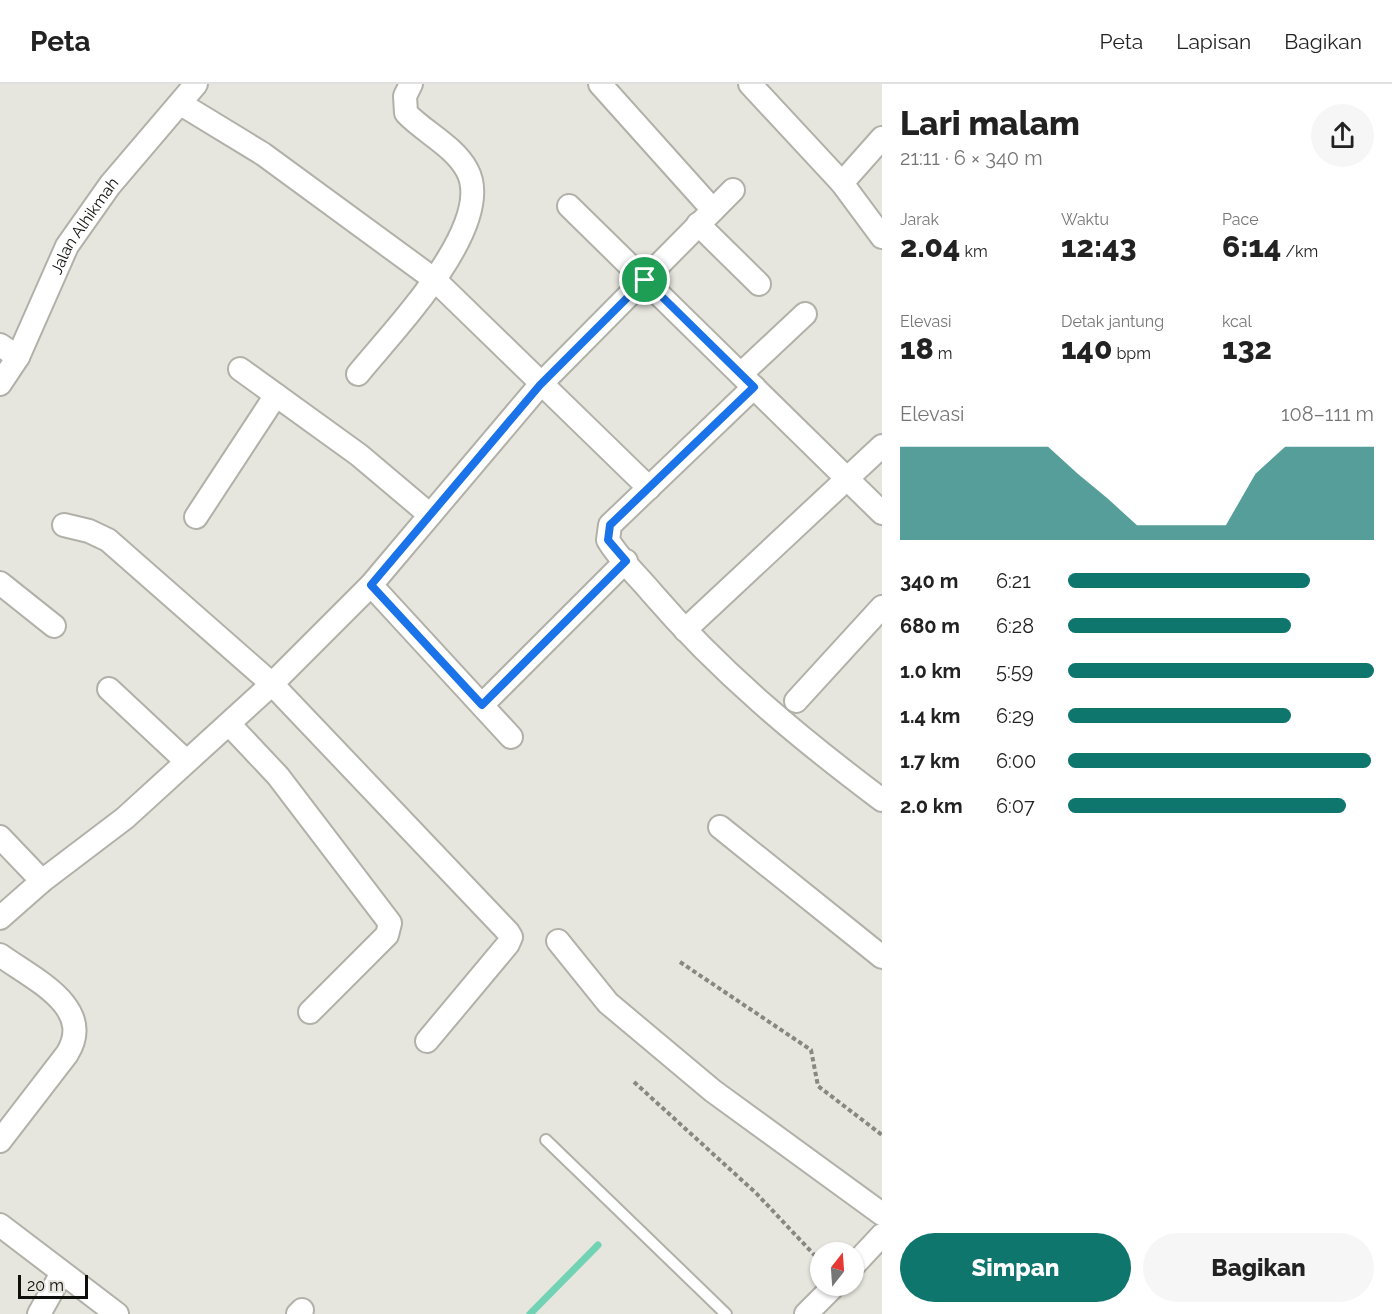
<!DOCTYPE html>
<html lang="id">
<meta charset="utf-8">
<style>
:root{--surface:#fff;--page:#f6f6f6;--text:#222;--muted:#767676;--line:#e0e0e0;--accent:#0f766e}
body{margin:0;font-family:Raleway,sans-serif;background:var(--page);color:var(--text);height:100vh;display:flex;flex-direction:column;font-size:22px;white-space:nowrap}
*{box-sizing:border-box;margin:0}
p{font-size:20px;color:var(--muted)}
.icon{flex:none;width:33px;height:33px;fill:none;stroke:currentColor;stroke-width:2;stroke-linecap:round;stroke-linejoin:round}
.map{position:relative;flex:1;overflow:hidden}
.side{display:flex;flex-direction:column;background:var(--surface);width:510px}
.side>*{flex:none}
.needle{width:39px;rotate:17deg}
.buttons{position:absolute;left:810px;top:1158px;display:grid;gap:12px}
.buttons a{display:grid;place-items:center;width:54px;height:54px;border-radius:50%;background:var(--surface);box-shadow:0 2px 4px #0004;font-size:30px}
.scale{position:absolute;left:18px;bottom:15px;width:70px;box-sizing:border-box;padding-left:6px;border:3px solid #0e0e0b;border-top:0;font-size:16px;line-height:21px;white-space:nowrap;color:#0e0e0b;-webkit-text-stroke:4px #e6e6de;paint-order:stroke}
.pin{position:absolute;display:grid;place-items:center;width:51px;height:51px;color:#fff;margin:-26px;border:3px solid #fff;border-radius:50%;box-shadow:0 2px 6px #0007}
.round{display:grid;place-items:center;flex:none;width:63px;height:63px;border-radius:32px;background:var(--page)}
.overview{display:flex;align-items:center;justify-content:space-between;height:102px;padding:0 18px}
h1{font-size:33px;font-weight:800;line-height:45px}
.stats{display:grid;grid-template-columns:repeat(3,1fr);gap:9px;height:102px;padding:6px 18px}
.stats div{display:grid;align-content:center}
.stats b{font-size:30px;font-weight:800}
.stats small{font-size:16px;font-weight:400}
.stats p{font-size:16px}
.chart{height:168px;padding:12px 18px}
.chart p{display:flex;justify-content:space-between}
.chart svg{width:100%;height:108px;margin-top:6px;fill:var(--accent);opacity:.7}
.primary-button{display:flex;gap:12px;margin-top:auto;padding:12px 18px}
.primary-button a{flex:1;height:69px;border-radius:36px;background:var(--accent);color:#fff;font-size:24px;font-weight:800;line-height:69px;text-align:center}
.primary-button a+a{background:var(--page);color:var(--text)}
ul{padding:0 18px;list-style:none;font-size:20px}
li{display:grid;grid-template-columns:96px 72px 1fr;align-items:center;height:45px}
li i{height:15px;border-radius:8px;background:var(--accent)}
header{display:flex;align-items:center;gap:36px;box-sizing:border-box;height:84px;padding:0 30px;background:var(--surface);border-bottom:2px solid var(--line)}
header strong{font-size:28px}
nav{display:flex;gap:33px;margin-inline-start:auto;font-size:21px}
main{display:flex;flex:1;min-height:0}
.map>svg:first-child{display:block}
.lines{fill:none;stroke-linecap:round;stroke-linejoin:round}
.stream{stroke:#72d2b4;stroke-width:7}
.service-casing{stroke:#b1b1a9;stroke-width:14}
.minor-casing{stroke:#b1b1a9;stroke-width:26}
.path{stroke:#888882;stroke-width:4;stroke-dasharray:4.5 3;stroke-linecap:butt}
.service{stroke:#fff;stroke-width:10}
.minor{stroke:#fff;stroke-width:22}
.route-casing{stroke:#fff;stroke-width:12}
.route{stroke:#1a73e8;stroke-width:8}
.labels{text-anchor:middle;dominant-baseline:central;stroke-width:6;stroke-linejoin:round;paint-order:stroke}
.street-label{font-size:16px;fill:#0e0e0b;stroke:#e6e6de}
</style>
<header>
<strong>Peta</strong>
<nav><a>Peta</a><a>Lapisan</a><a>Bagikan</a></nav>
</header>
<main>
<div class="map">
<svg width="882" height="1230" viewBox="0 0 882 1230">
<rect width="100%" height="100%" fill="#e6e6de"/>
<g class="lines">
<polyline class="stream" points="530,1230 598,1161"/>
<defs>
<polyline id="service" points="546,1056 726,1230"/>
<g id="minor">
<polyline points="600,0 713,126"/>
<polyline points="750,0 842,99 882,153"/>
<polyline points="181,20 263,70 435,196 649,404"/>
<polyline points="842,99 882,54"/>
<polyline points="569,122 882,429"/>
<polyline points="698,140 759,200"/>
<polyline points="0,261 18,273"/>
<polyline points="240,285 359,371 430,431"/>
<path d="M358 290C391 249 497 141 467 86 454 62 424 48 406 29L405 12 411 0"/>
<polyline points="741,290 805,230"/>
<path id="s1" d="M0 300 18 273 67 162 110 101 196 0"/>
<path d="M754 303 610 441 608 456C619 475 638 492 652 509 720 588 798 653 882 716"/>
<polyline points="196,433 276,311"/>
<polyline points="64,441 89,447 108,456 272,600 508,848 511,853 508,860 427,957"/>
<polyline points="0,499 54,542"/>
<polyline points="371,501 511,653"/>
<polyline points="685,546 882,362"/>
<polyline points="109,605 186,677"/>
<polyline points="796,617 882,523"/>
<polyline points="482,621 626,477"/>
<polyline points="229,640 278,692 390,839 387,851 310,928"/>
<polyline points="720,743 882,873"/>
<polyline points="0,753 42,797"/>
<polyline points="0,834 42,797 125,734 272,600 371,501 540,301 733,106"/>
<polyline points="558,857 608,919 713,1007 882,1130"/>
<path d="M0 871C33 895 96 923 67 970L0 1057"/>
<polyline points="0,1141 117,1230"/>
<polyline points="854,1181 882,1151"/>
<polyline points="39,1230 62,1189"/>
<polyline points="298,1230 302,1226"/>
<polyline points="806,1230 834,1202"/>
</g>
</defs>
<use href="#service" class="service-casing"/>
<use href="#minor" class="minor-casing"/>
<g class="path">
<polyline points="680,878 811,966 818,1002 882,1051"/>
<polyline points="634,998 756,1109 820,1177"/>
</g>
<use href="#service" class="service"/>
<use href="#minor" class="minor"/>
</g>
<g class="lines">
<defs>
<polygon id="route" points="645,196 754,303 610,441 608,456 626,477 482,621 371,501 540,301"/>
</defs>
<use href="#route" class="route-casing"/>
<use href="#route" class="route"/>
</g>
<g class="labels">
<g class="street-label">
<text stroke="none"><textPath href="#s1" startOffset="180">Jalan Alhikmah</textPath></text>
</g>
</g>
</svg>
<div class="buttons">
<a><svg class="needle" viewBox="-14 -14 28 28"><path d="M0-13l5 13h-10z" fill="#e53935"/><path d="M0 13l5-13h-10z" fill="#767676"/></svg></a>
</div>
<div class="scale">20 m</div>
<div class="pin" style="left:645px;top:196px;background:#1e9e55"><svg class="icon" aria-label="arrive" viewBox="0 0 24 24"><path d="M6 21V4h12l-3 4 3 4H6"/></svg></div>
</div>
<section class="side">
<div class="overview"><div><h1>Lari malam</h1><p>21:11 · 6 × 340 m</p></div><a class="round"><svg class="icon" aria-label="share" viewBox="0 0 24 24"><path d="M12 15V3M7 8l5-5 5 5M5 13v7h14v-7"/></svg></a></div>
<div class="stats">
<div><p>Jarak</p><b>2.04<small> km</small></b></div>
<div><p>Waktu</p><b>12:43</b></div>
<div><p>Pace</p><b>6:14<small> /km</small></b></div>
</div>
<div class="stats">
<div><p>Elevasi</p><b>18<small> m</small></b></div>
<div><p>Detak jantung</p><b>140<small> bpm</small></b></div>
<div><p>kcal</p><b>132</b></div>
</div>
<div class="chart"><p><span>Elevasi</span>108–111 m</p>
<svg viewBox="0 0 160 44" preserveAspectRatio="none"><path d="M0 44V6L10 6L20 6L30 6L40 6L50 6L60 17L70 27L80 38L90 38L100 38L110 38L120 17L130 6L140 6L150 6L160 6V44z"/></svg>
</div>
<ul>
<li><b>340 m</b>6:21<i style="width:79%"></i></li>
<li><b>680 m</b>6:28<i style="width:73%"></i></li>
<li><b>1.0 km</b>5:59<i style="width:100%"></i></li>
<li><b>1.4 km</b>6:29<i style="width:73%"></i></li>
<li><b>1.7 km</b>6:00<i style="width:99%"></i></li>
<li><b>2.0 km</b>6:07<i style="width:91%"></i></li>
</ul>
<div class="primary-button"><a>Simpan</a><a>Bagikan</a></div>
</section>
</main>
